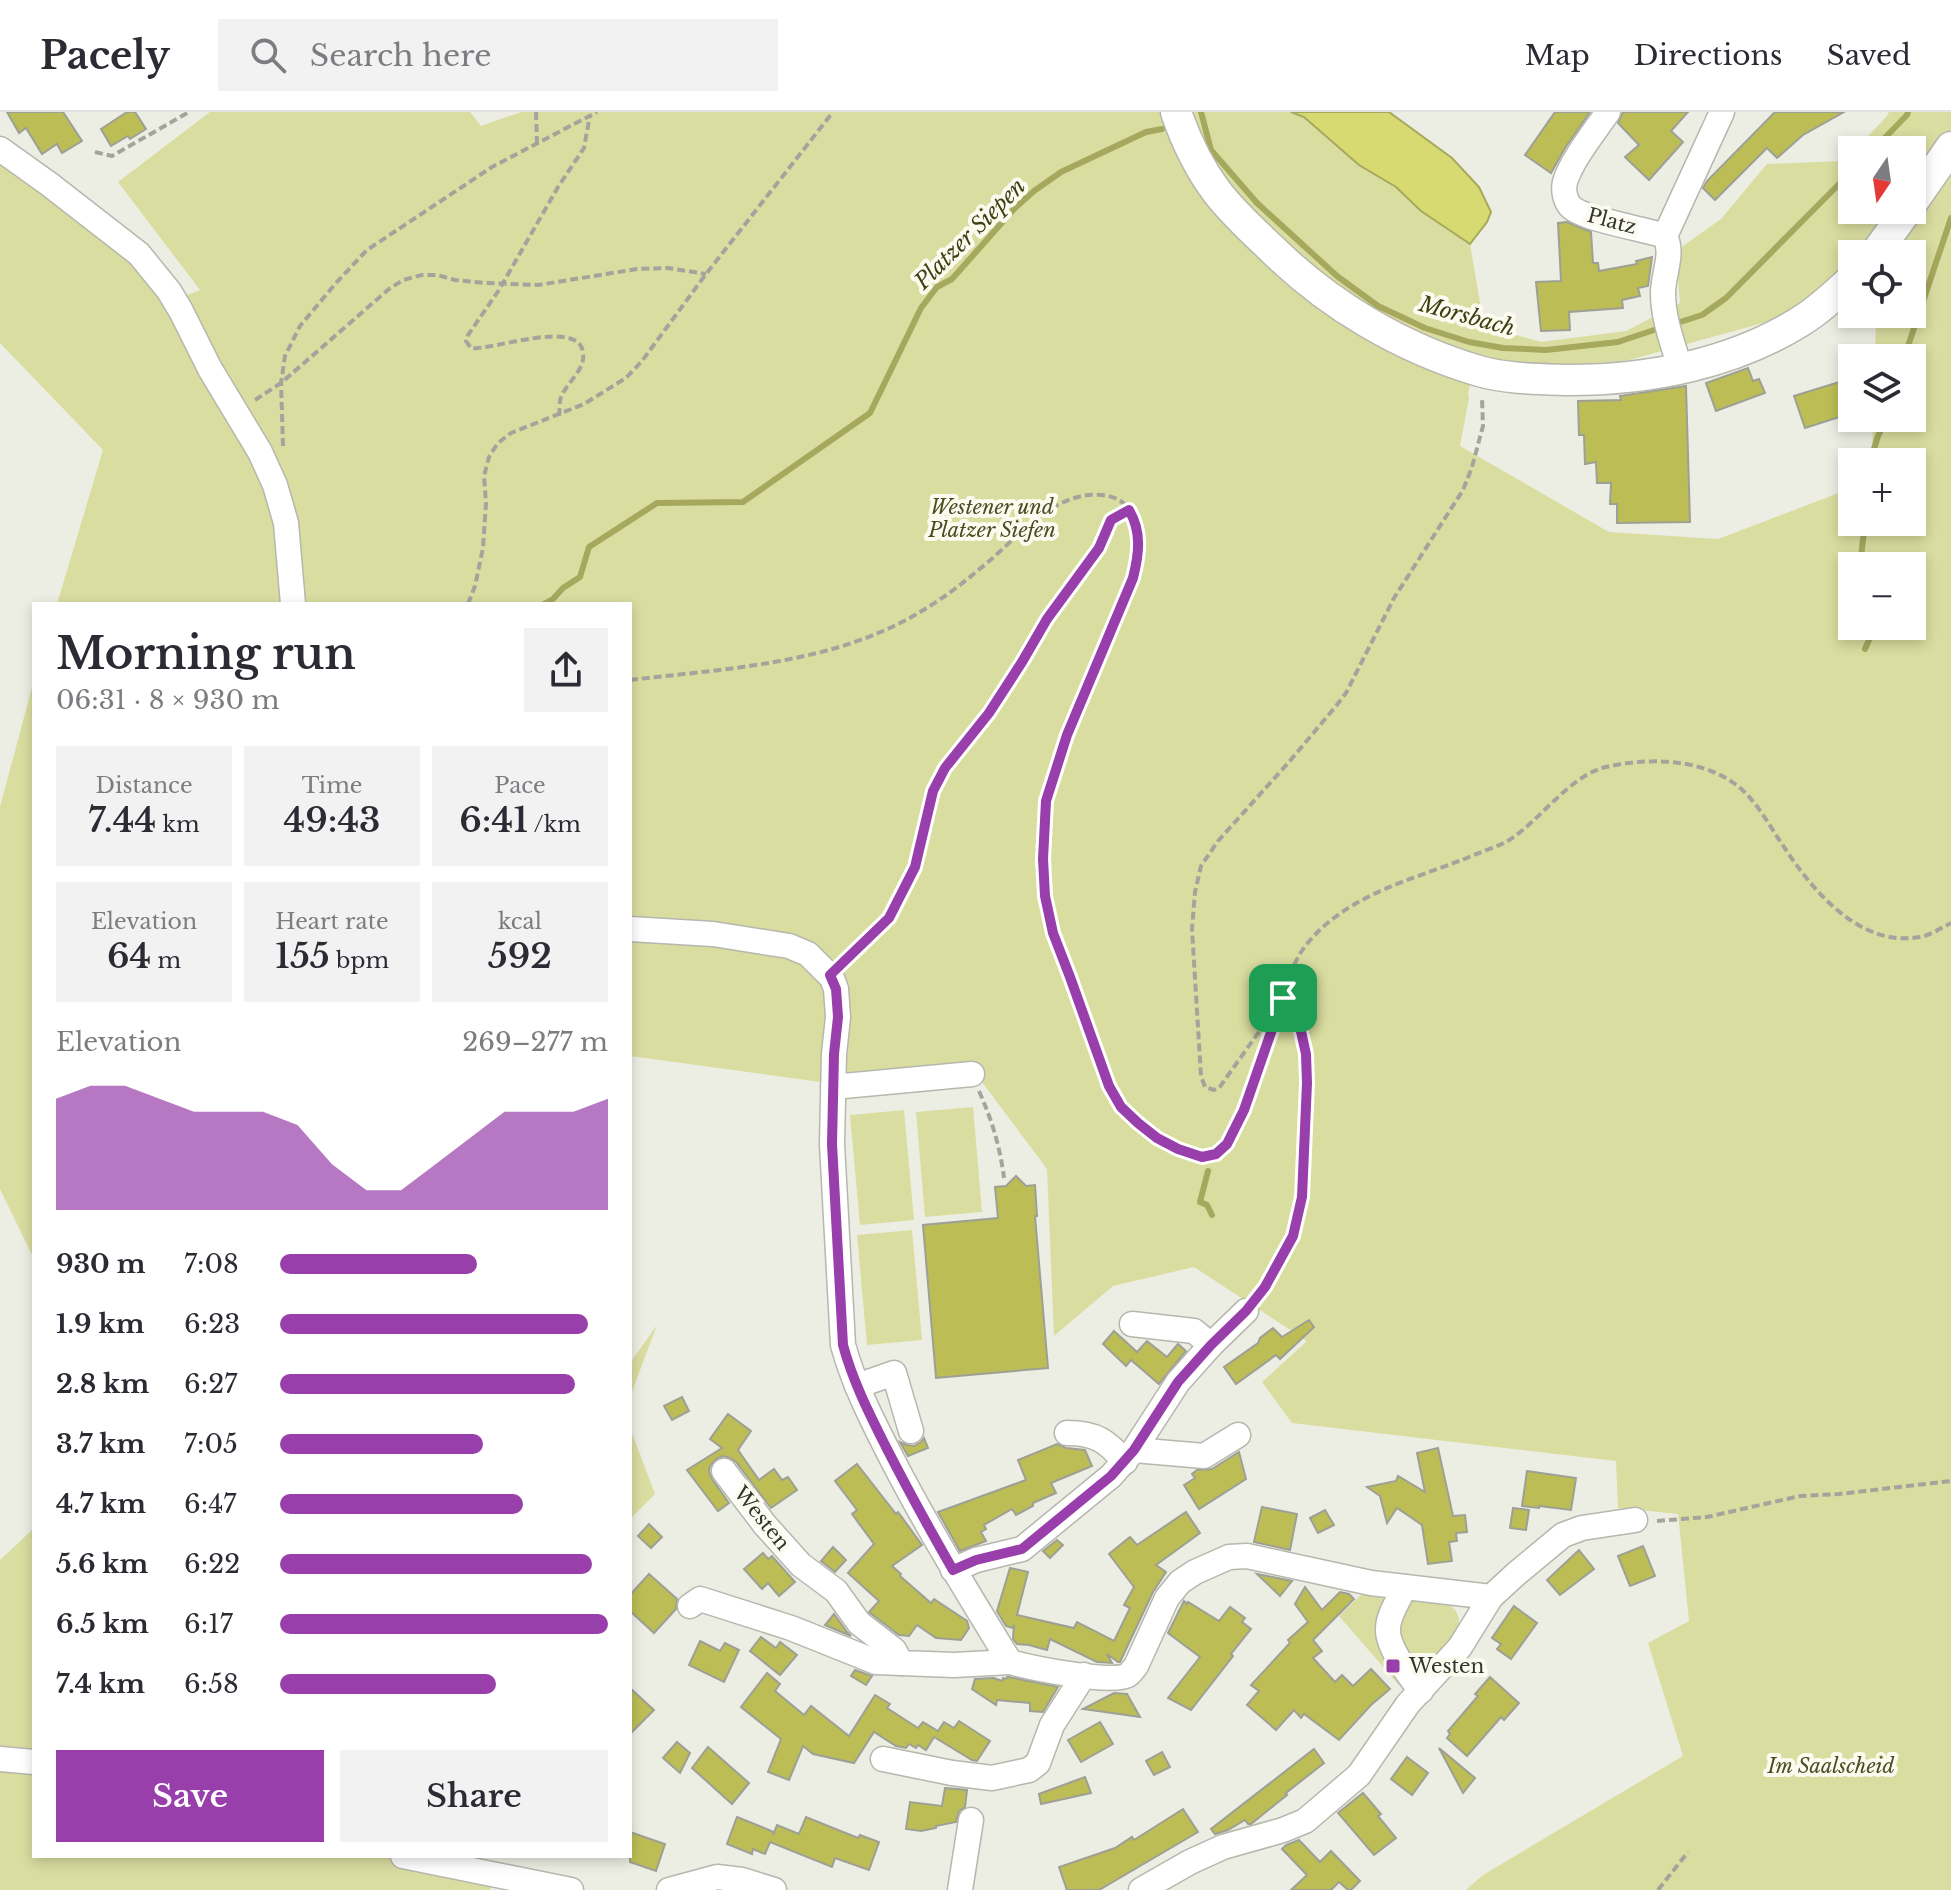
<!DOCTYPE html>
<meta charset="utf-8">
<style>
:root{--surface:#fff;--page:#f2f2f3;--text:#2b2b33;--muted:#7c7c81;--line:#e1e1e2;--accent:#983fab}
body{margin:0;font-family:"Libre Baskerville",serif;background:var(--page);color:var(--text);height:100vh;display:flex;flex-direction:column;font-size:30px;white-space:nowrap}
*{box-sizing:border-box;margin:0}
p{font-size:26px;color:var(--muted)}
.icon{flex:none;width:44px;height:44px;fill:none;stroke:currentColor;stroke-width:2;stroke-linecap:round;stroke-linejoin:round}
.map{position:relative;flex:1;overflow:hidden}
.sheet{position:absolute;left:32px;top:490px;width:600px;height:1256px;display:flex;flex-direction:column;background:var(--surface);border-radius:0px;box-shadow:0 4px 12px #0003}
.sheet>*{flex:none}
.needle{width:52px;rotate:193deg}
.controls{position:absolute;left:1838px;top:24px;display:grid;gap:16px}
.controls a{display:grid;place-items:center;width:88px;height:88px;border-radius:0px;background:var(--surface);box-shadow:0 4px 12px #0003;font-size:40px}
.pin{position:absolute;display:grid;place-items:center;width:68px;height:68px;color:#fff;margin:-34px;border-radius:16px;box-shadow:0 4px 12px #0006}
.round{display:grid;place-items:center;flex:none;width:84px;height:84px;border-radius:0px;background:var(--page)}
.summary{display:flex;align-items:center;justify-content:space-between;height:136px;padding:0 24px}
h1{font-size:44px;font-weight:600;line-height:60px}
.metrics{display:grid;grid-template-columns:repeat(3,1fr);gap:12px;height:136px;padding:8px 24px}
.metrics div{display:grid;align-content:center;border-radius:0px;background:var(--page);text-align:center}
.metrics b{font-size:34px;font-weight:600}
.metrics small{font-size:22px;font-weight:400}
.metrics p{font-size:22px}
.chart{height:224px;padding:16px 24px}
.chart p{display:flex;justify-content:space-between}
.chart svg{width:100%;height:144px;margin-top:8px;fill:var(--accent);opacity:.7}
.action{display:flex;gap:16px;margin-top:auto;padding:16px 24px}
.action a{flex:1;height:92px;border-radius:0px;background:var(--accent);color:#fff;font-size:32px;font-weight:600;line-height:92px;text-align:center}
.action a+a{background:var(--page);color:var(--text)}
ul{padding:0 24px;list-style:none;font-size:26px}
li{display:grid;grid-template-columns:128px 96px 1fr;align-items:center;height:60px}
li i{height:20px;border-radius:10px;background:var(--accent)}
header{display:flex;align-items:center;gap:48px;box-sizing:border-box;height:112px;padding:0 40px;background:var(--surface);border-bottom:2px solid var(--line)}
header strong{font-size:38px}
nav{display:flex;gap:44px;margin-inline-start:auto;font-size:28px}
.search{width:560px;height:72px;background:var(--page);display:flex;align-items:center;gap:20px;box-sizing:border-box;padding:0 28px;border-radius:0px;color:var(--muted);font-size:30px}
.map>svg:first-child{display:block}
.green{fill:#dadda0;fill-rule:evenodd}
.water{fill:#d7da71;stroke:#a6a85d;stroke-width:2}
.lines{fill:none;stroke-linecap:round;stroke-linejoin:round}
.stream{stroke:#a6a85d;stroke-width:6}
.building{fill:#bcbe55;stroke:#9e9f95;stroke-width:2}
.minor-casing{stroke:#b6b7ad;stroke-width:27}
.major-casing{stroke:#b6b7ad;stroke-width:33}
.path{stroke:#a4a49c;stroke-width:4;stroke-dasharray:8 4;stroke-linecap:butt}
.minor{stroke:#fff;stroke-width:24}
.major{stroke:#fff;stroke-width:30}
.route-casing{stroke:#fff;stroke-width:16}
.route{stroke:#983fab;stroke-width:10}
.poi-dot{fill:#983fab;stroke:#fbfbf0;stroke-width:3}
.labels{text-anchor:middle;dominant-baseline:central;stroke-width:8;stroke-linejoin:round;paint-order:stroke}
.street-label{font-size:20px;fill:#33332f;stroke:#fbfbf0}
.park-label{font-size:20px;font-style:italic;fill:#4b4c21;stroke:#fbfbf0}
.poi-label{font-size:20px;fill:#33332f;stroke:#fbfbf0;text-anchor:start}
.water-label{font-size:22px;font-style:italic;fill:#3e3f13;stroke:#fbfbf0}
</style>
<header>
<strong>Pacely</strong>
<div class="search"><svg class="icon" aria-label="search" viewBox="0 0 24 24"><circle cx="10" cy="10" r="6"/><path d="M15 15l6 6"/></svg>Search here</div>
<nav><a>Map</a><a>Directions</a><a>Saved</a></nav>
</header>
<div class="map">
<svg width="1951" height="1778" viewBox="0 0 1951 1778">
<rect width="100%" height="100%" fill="#edeee3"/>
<g class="green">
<path d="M210 0H470L481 14 521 0H1291L1304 5 1359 53 1396 75 1421 99 1470 132 1484 214 1541 230 1626 219 1680 191 1676 139 1721 107 1767 52 1844 49 1852 41V98H1912V38H1855L1887 4 1889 0H1951V1778H1466L1483 1763 1683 1644 1648 1531 1689 1509 1678 1402 1618 1396 1616 1349 1292 1311 1262 1270 1307 1229 1194 1155 1113 1174 1054 1224 1047 1057 973 958 828 971 630 944V492H57L103 338 0 231V48L138 151 164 192 200 178 118 70ZM1852 142H1912V202H1876L1875 246H1912V306H1873L1872 350H1912V410H1852V376L1718 427 1609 420 1460 334 1469 286 1468 282 1476 246 1555 255 1629 248 1781 206 1825 172 1852 186ZM1852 454H1912V514H1852Z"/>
<polygon points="34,568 34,1147 0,1077 0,695"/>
<polygon points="973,995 982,1100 925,1105 916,1000"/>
<polygon points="904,998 914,1108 860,1113 850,1003"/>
<polygon points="912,1118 922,1228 867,1233 857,1123"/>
<polygon points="657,1213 630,1285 630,1251"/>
<polygon points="630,1316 655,1382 630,1407"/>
<polygon points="34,1416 34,1744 435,1744 489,1771 491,1778 0,1778 0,1448"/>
<polygon points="1365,1479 1385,1482 1380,1516 1390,1541 1385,1550 1408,1574 1405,1580 1339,1504"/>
<polygon points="1411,1488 1448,1491 1456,1499 1459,1507 1459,1520 1422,1562 1402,1531 1399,1521 1404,1494"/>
</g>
<polygon class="water" points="1291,0 1389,0 1452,46 1479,75 1491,100 1487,110 1470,132 1421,99 1396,75 1359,53 1304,5"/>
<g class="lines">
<g class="stream">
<polyline points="1201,0 1211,38 1257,91 1337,164 1378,194 1425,216 1469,230 1503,236 1546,238 1618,230 1663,215"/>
<polyline points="1873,38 1907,3 1908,0"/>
<polyline points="1674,212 1702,203 1726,186 1852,59"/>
<polyline points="1904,246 1951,106"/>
<polyline points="1870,350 1878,324 1887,306"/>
<polyline points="1860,454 1865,410"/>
<polyline points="544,492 553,487 563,476 580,465 589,435 657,391 743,390 870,301 921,196 937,175 952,167 1015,96 1034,79 1061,60 1146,20 1162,17"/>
<polyline points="1863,514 1869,528 1865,537"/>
<polyline points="1208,1059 1200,1090 1207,1093 1212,1103"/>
</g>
</g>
<g class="building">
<polygon points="7,0 63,0 82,29 62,41 57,32 42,42 26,16 19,21"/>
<polygon points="127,0 135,0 146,17 130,27 128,24 111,34 101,17"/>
<polygon points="1555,0 1590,0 1565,36 1551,61 1525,43"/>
<polygon points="1623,0 1688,0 1671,19 1683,30 1649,68 1625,45 1639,33 1618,11"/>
<polygon points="1775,0 1844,0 1803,23 1777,46 1767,36 1715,88 1703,76 1707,69"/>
<polygon points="1567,110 1591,120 1593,151 1598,151 1599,159 1637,152 1636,149 1652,145 1648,174 1638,176 1640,184 1622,188 1623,196 1569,200 1570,218 1541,219 1536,170 1561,169 1558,111"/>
<polygon points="1748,256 1753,269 1759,267 1765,281 1716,299 1706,271"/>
<polygon points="1852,266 1852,301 1805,316 1794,284"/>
<polygon points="1686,274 1690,410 1617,411 1617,392 1610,392 1611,371 1597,371 1596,350 1585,352 1584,323 1579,323 1578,289 1621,288 1620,284"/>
<polygon points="1016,1064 1026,1074 1035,1073 1037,1104 1035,1104 1048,1256 936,1266 923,1113 998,1106 995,1075 1006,1074"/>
<polygon points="1309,1208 1314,1215 1280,1247 1276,1243 1236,1272 1224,1255 1258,1231 1260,1226 1273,1216 1282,1225"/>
<polygon points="1114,1219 1137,1240 1147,1229 1167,1245 1178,1232 1186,1239 1159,1272 1131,1248 1126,1254 1103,1232"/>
<polygon points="682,1285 689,1299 672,1308 664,1294"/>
<polygon points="728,1302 751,1319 738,1338 759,1368 774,1357 782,1368 788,1365 797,1378 771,1396 736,1350 730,1346 723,1344 716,1347 710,1354 709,1360 712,1367 729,1391 718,1399 687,1358 722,1336 710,1327"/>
<polygon points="924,1326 928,1336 908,1344 900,1330 907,1333 914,1334 921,1330"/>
<polygon points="1057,1332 1066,1336 1085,1338 1092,1354 1051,1371 1056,1381 1033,1391 1033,1394 1016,1403 1012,1397 984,1413 986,1417 981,1420 986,1429 960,1439 938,1400 1026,1368 1018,1348"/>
<polygon points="1438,1336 1453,1404 1465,1403 1467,1420 1456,1421 1457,1429 1449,1430 1452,1449 1428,1452 1422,1413 1397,1396 1387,1411 1380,1384 1367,1375 1396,1369 1398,1364 1425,1380 1417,1341"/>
<polygon points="1239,1340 1246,1367 1199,1397 1184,1373 1195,1366 1192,1362 1197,1358 1212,1357"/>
<polygon points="857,1352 896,1402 898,1400 922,1433 892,1454 901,1462 900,1464 931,1491 934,1487 967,1509 969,1516 961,1528 936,1526 917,1513 909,1524 899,1523 869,1500 879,1489 848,1461 874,1432 852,1402 857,1398 835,1369"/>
<polygon points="1527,1359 1576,1366 1571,1398 1539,1394 1539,1396 1522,1394"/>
<polygon points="1262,1395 1297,1402 1290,1438 1254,1430"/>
<polygon points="1513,1396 1529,1398 1526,1418 1510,1416"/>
<polygon points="1325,1398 1334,1413 1318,1421 1310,1406"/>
<polygon points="1186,1400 1200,1421 1156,1453 1166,1460 1153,1480 1120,1550 1118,1550 1107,1542 1112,1551 1097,1550 1050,1527 1047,1538 1029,1533 1017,1532 1013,1527 1014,1513 1013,1516 1006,1514 997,1499 1010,1456 1028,1460 1017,1503 1074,1516 1077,1510 1114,1529 1130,1496 1124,1493 1134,1475 1109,1442 1130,1425 1137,1433"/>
<polygon points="649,1412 662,1425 651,1436 638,1424"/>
<polygon points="1057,1428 1063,1433 1050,1446 1043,1439"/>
<polygon points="1643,1434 1655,1464 1630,1474 1618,1444"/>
<polygon points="833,1435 846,1448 835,1460 821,1449"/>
<polygon points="1579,1438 1594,1457 1560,1483 1547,1468"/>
<polygon points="763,1441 768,1447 772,1444 795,1470 779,1484 768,1471 762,1477 744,1457"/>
<polygon points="649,1462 677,1487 676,1497 654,1521 630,1499 630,1483"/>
<polygon points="1257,1462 1292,1469 1280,1484"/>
<polygon points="1305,1475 1322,1498 1340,1480 1349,1482 1354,1487 1313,1528 1322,1539 1313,1546 1335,1570 1342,1563 1353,1574 1371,1557 1390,1577 1371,1593 1339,1628 1304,1602 1301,1606 1294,1598 1276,1618 1247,1593 1259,1579 1251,1573 1290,1531 1288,1528 1308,1510 1295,1492"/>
<polygon points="1184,1489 1187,1492 1188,1490 1219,1509 1230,1495 1245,1506 1242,1510 1251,1517 1231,1542 1233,1544 1191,1598 1168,1586 1200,1545 1168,1521"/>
<polygon points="1514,1494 1537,1511 1511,1547 1497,1537 1501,1532 1492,1526"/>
<polygon points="834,1502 847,1520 851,1524 825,1513"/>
<polygon points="761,1525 776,1536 780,1530 797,1543 780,1563 750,1539"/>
<polygon points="700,1529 720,1539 725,1531 739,1538 724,1570 689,1553"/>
<polygon points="855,1558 872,1564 866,1573 851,1564"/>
<polygon points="767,1561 780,1572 775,1579 804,1603 811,1594 849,1624 875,1583 890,1592 887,1596 918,1616 923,1610 938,1619 944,1610 954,1616 959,1609 990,1629 977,1649 972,1648 934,1625 926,1638 918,1633 916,1636 909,1632 906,1636 896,1634 874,1620 854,1651 813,1642 803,1634 789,1668 768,1660 781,1627 741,1595"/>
<polygon points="1007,1565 1009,1565 1058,1575 1043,1600 1030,1599 1030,1591 997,1588 996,1593 972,1577 975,1567 994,1566 1002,1569 1003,1566 1006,1567"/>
<polygon points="1490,1565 1519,1591 1504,1608 1501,1605 1467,1644 1447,1626 1450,1622 1448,1619 1478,1584 1475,1582"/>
<polygon points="630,1576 654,1598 630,1622"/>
<polygon points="1114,1581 1127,1582 1140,1605 1083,1597"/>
<polygon points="1100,1610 1113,1632 1081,1650 1068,1628"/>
<polygon points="677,1630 690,1641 680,1661 663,1646"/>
<polygon points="708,1635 749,1671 732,1692 692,1656"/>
<polygon points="1439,1636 1475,1666 1463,1681"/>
<polygon points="1314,1637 1324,1651 1286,1681 1287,1683 1251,1712 1248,1712 1245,1708 1228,1718 1215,1722 1211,1717"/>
<polygon points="1162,1640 1170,1655 1154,1663 1146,1649"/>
<polygon points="1407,1645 1428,1661 1412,1683 1391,1667"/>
<polygon points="1085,1665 1091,1681 1041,1692 1039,1682"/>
<polygon points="945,1676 967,1678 965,1695 959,1699 956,1710 936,1714 936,1716 921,1719 906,1717 910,1690 942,1694"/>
<polygon points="1363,1681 1381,1702 1378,1704 1396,1726 1374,1743 1338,1701"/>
<polygon points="1183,1697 1198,1720 1099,1778 1067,1778 1059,1755 1115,1736 1132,1725 1134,1728"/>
<polygon points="737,1705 774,1720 773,1723 777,1713 799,1722 806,1705 858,1726 860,1723 879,1730 869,1758 835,1746 832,1755 770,1730 765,1742 753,1737 752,1742 727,1732"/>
<polygon points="630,1720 665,1732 656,1759 630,1750"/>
<polygon points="1299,1728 1320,1750 1331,1739 1360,1769 1351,1778 1348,1778 1339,1770 1331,1778 1291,1778 1307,1763 1282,1737 1286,1733"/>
</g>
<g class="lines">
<defs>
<g id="minor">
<path d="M1608 0C1595 19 1571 49 1565 70 1563 78 1565 88 1570 94 1581 107 1645 117 1665 124"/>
<polyline points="0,37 49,72 139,142 169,179 181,199 210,257 260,340 275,373 286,411 293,492"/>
<path d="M1680 256C1673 232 1663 207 1663 181 1663 162 1674 142 1665 124L1722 0"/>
<path d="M630 817 713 822 789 834 808 842 832 866 836 877 838 905 834 942 832 1032 843 1233C854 1273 873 1310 892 1347 928 1417 969 1483 1010 1550 1028 1555 1113 1573 1128 1563 1129 1563 1135 1555 1136 1554L1167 1486 1180 1470 1195 1460 1229 1445 1247 1444 1371 1471 1491 1485"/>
<polyline points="833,975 972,962"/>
<polyline points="1132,1212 1194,1219 1211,1233"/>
<polyline points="857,1274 894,1261 911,1319"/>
<path d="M1067 1321C1096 1321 1107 1329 1125 1350"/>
<polyline points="1134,1338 1204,1344 1238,1323"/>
<polyline points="724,1359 765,1413 801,1453 836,1479 859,1511 894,1538 901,1551 954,1553 1010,1550"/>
<polyline points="953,1458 976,1448 1022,1437 1111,1364 1134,1338 1178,1270 1211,1233 1246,1199"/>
<path d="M1405 1475C1399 1487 1388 1503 1388 1517 1387 1535 1410 1565 1421 1579"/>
<polyline points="690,1494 700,1487 791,1516 876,1550 901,1551"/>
<polyline points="0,1647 34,1650"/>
<polyline points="883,1647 952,1661 992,1666 1029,1658 1038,1651 1052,1613 1084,1563"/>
<polyline points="403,1744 571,1778"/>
<polyline points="669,1778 717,1765 742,1768 774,1778"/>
<polyline points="960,1778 971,1708"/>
<polyline points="1141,1778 1190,1750 1223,1735 1283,1718 1305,1709 1359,1663 1408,1592 1460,1535 1491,1485 1516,1462 1563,1423 1582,1416 1635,1408"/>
</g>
<g id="major">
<path d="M1176 0C1186 29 1199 56 1217 80 1233 101 1253 119 1272 137 1329 193 1401 236 1479 259 1507 267 1539 267 1569 268 1648 268 1733 252 1801 209 1819 198 1836 182 1852 167"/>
<polyline points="1912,91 1951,35"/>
<polyline points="1875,142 1907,98"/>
</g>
</defs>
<use href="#minor" class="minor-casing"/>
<use href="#major" class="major-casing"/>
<g class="path">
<polyline points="536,0 537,31"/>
<polyline points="95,40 112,44 189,0"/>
<polyline points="255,288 281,271 389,177 403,168 422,163 437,163 455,168 485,171 538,173 637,157 668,156 706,162"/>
<path d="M559 304C560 298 559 290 561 285 567 270 586 258 583 240 578 206 491 239 471 236L466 229 468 223 499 178 558 75 584 36 590 3"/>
<polyline points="283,334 281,271 285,244 300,214 336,171 367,138 492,55 597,0"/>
<polyline points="468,492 475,474 483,436 486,391 484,364 489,345 494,337 498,331 511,321 584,292 626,266 642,249 706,162 833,0"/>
<path d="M630 568C730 556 837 552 925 497 947 484 968 467 988 450 1019 424 1055 379 1101 383 1145 386 1140 436 1133 466 1118 502 1103 538 1087 575 1072 611 1056 647 1047 685 1039 722 1042 783 1052 819 1057 838 1067 856 1074 874 1081 895 1089 916 1096 938 1103 956 1108 975 1119 991 1132 1009 1152 1024 1171 1033 1186 1041 1202 1049 1218 1040 1228 1034 1232 1023 1237 1013 1255 975 1267 934 1280 894 1287 873 1292 851 1306 833 1346 783 1411 768 1467 746 1480 740 1494 736 1506 730 1539 711 1568 664 1606 655 1645 646 1694 646 1729 668 1753 682 1767 710 1782 732 1812 778 1859 836 1920 825 1931 823 1941 816 1951 811"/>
<polyline points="846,848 889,806 907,772 915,755 921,731 933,679 945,656 989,601 1022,550 1047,507 1099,436 1111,408 1129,398"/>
<path d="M979 979C992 1008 1000 1035 1004 1066"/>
<polyline points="1258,1183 1283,1145 1293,1124 1302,1085 1306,1020 1306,942 1294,888 1283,886 1219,976 1214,978 1205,975 1201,964 1192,817 1195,780 1201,754 1218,729 1289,650 1336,594 1346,581 1394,486 1463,378 1472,355 1483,314 1482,286"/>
<polyline points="1657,1409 1707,1405 1800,1384 1839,1382 1951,1369"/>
<polyline points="1658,1778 1688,1740"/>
</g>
<use href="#minor" class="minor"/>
<use href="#major" class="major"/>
</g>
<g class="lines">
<defs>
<path id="route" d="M1129 398C1142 420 1139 442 1133 466L1067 623 1046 689 1043 747 1045 784 1053 821 1070 865 1109 974 1121 995 1138 1011 1157 1026 1178 1037 1202 1045 1216 1042 1227 1032 1244 998 1283 886 1294 888 1306 942 1307 971 1302 1085 1293 1124 1265 1175 1246 1199 1211 1233 1178 1270 1134 1338 1111 1364 1022 1437 976 1448 953 1458C930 1418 908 1378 887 1337 870 1303 853 1270 843 1233L832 1032 834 942 838 905 836 877 830 863 889 806 915 755 933 679 945 656 989 601 1022 550 1047 507 1099 436 1111 408Z"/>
</defs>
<use href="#route" class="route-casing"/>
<use href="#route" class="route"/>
</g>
<rect class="poi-dot" x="1385" y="1546" width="16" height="16" rx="4"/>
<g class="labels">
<g class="street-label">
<text transform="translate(1612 109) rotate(15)">Platz</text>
<text transform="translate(762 1406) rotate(51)">Westen</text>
</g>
<g class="park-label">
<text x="992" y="395">Westener und<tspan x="992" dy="23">Platzer Siefen</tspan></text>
<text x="1831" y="1654">Im Saalscheid</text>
</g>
<g class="poi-label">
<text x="1409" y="1554">Westen</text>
</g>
<g class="water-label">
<text transform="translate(970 122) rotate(-45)">Platzer Siepen</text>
<text transform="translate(1467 204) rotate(15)">Morsbach</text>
</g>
</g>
</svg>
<div class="controls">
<a><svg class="needle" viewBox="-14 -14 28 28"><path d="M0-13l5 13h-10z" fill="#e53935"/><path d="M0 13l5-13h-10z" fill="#7c7c81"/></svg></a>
<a><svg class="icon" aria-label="locate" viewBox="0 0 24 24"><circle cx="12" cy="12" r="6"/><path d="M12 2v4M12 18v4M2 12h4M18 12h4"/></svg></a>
<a><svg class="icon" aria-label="layers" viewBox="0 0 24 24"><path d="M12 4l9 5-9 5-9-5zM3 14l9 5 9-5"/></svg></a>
<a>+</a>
<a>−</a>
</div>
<div class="pin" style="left:1283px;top:886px;background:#1e9e55"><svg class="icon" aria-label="arrive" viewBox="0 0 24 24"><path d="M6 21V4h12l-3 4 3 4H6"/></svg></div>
<section class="sheet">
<div class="summary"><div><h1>Morning run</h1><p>06:31 · 8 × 930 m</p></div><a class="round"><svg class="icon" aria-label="share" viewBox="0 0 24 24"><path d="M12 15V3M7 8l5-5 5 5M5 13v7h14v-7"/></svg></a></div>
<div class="metrics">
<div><p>Distance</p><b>7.44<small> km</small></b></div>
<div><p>Time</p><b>49:43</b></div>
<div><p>Pace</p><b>6:41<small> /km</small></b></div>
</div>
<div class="metrics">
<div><p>Elevation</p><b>64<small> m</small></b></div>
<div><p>Heart rate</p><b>155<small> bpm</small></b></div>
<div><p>kcal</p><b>592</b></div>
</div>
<div class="chart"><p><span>Elevation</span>269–277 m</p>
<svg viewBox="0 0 160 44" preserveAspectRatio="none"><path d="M0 44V10L10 6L20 6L30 10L40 14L50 14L60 14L70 18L80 30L90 38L100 38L110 30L120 22L130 14L140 14L150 14L160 10V44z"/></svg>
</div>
<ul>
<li><b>930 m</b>7:08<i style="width:60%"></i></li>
<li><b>1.9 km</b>6:23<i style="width:94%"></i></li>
<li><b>2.8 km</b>6:27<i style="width:90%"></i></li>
<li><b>3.7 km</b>7:05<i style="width:62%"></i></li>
<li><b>4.7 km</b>6:47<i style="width:74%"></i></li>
<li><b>5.6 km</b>6:22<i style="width:95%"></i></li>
<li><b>6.5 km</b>6:17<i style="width:100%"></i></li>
<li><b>7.4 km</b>6:58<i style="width:66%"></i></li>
</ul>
<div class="action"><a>Save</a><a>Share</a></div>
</section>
</div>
